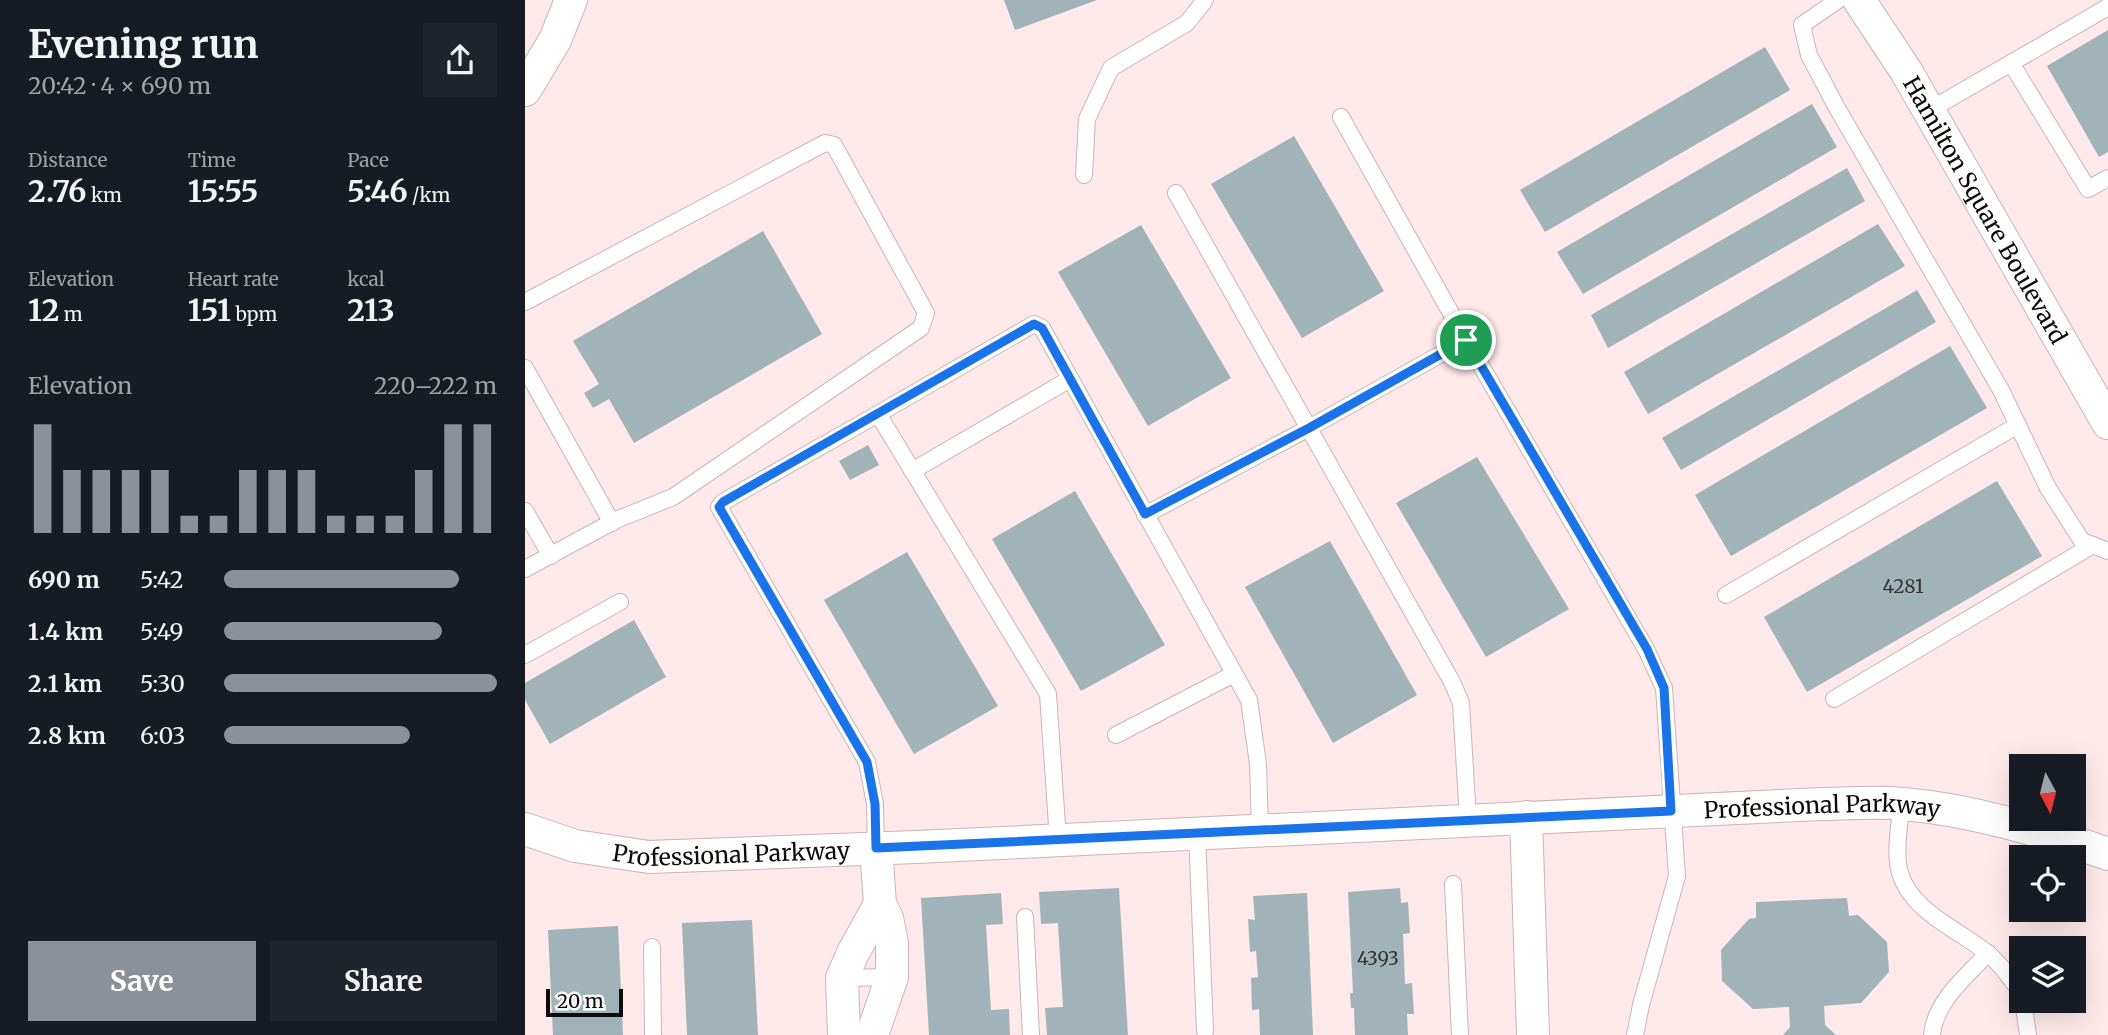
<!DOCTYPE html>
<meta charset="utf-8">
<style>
:root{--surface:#171b24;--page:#20242c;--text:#f1f3f6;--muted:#9ea1a6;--accent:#8c9099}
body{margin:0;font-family:Merriweather,serif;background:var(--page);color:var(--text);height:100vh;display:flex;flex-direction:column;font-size:26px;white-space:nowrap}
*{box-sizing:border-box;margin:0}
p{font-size:23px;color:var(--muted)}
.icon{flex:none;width:38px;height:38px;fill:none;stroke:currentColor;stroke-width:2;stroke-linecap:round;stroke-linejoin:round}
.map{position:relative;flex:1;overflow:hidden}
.panel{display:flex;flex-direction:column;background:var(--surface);width:525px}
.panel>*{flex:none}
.needle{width:46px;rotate:173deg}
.buttons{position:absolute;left:1484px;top:754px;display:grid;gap:14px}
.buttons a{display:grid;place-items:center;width:77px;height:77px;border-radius:0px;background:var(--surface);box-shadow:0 7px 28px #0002;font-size:35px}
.scale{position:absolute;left:21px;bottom:18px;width:77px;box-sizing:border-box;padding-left:7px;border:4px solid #110a0a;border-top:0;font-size:19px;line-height:24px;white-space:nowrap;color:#110a0a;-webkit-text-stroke:5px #fcfcfc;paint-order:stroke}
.pin{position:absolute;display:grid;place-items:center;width:60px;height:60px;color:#fff;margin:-30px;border:4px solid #fff;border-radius:50%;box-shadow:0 2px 7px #0007}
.round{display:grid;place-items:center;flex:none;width:74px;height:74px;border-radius:0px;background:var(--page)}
.head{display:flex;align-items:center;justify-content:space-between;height:119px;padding:0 28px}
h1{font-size:38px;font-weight:700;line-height:52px}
.figures{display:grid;grid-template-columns:repeat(3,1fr);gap:10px;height:119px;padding:7px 28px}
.figures div{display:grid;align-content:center}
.figures b{font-size:30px;font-weight:700}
.figures small{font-size:19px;font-weight:400}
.figures p{font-size:19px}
.chart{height:196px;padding:14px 28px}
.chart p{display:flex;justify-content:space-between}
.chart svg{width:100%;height:126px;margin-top:7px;stroke:var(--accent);stroke-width:6}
.cta{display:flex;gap:14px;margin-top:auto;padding:14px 28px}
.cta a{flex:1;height:80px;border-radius:0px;background:var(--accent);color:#fff;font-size:28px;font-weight:700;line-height:80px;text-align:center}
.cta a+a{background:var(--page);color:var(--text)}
ul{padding:0 28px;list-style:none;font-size:23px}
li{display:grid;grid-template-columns:112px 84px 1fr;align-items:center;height:52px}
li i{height:18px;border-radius:9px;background:var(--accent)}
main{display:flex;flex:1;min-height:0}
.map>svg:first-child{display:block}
.building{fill:#9fb3b8}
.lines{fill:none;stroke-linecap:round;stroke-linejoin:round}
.service-casing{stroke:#cab5b5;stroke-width:18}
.minor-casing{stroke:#cab5b5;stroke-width:34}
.service{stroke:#fff;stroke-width:16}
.minor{stroke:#fff;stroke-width:32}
.route-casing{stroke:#fff;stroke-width:14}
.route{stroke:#1a73e8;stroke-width:9}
.labels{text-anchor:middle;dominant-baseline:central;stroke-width:7;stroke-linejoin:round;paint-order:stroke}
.number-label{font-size:19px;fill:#343436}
.street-label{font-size:23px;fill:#110a0a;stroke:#fcfcfc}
</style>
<main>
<section class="panel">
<div class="head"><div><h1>Evening run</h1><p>20:42 · 4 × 690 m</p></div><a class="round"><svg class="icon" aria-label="share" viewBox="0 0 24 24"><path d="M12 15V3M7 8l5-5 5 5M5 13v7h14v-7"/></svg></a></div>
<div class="figures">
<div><p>Distance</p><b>2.76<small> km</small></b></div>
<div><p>Time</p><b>15:55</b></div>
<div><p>Pace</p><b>5:46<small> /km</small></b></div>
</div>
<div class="figures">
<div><p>Elevation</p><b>12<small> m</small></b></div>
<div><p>Heart rate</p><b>151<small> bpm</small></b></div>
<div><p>kcal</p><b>213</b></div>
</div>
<div class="chart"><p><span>Elevation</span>220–222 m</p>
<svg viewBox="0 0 160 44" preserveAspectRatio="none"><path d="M5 44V6M15 44V22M25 44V22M35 44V22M45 44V22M55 44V38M65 44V38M75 44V22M85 44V22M95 44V22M105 44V38M115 44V38M125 44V38M135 44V22M145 44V6M155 44V6"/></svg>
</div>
<ul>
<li><b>690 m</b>5:42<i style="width:86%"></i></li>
<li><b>1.4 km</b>5:49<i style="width:80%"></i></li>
<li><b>2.1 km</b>5:30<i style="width:100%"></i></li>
<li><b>2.8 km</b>6:03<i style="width:68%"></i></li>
</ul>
<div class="cta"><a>Save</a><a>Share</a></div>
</section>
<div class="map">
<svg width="1583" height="1035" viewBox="0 0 1583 1035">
<rect width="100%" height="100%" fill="#ffe9ea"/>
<g class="building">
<polygon points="479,0 572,0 490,30"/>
<polygon points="1583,30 1583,152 1574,157 1522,66"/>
<polygon points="1240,47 1265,90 1020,232 995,190"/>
<polygon points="1287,104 1312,147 1058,294 1032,252"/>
<polygon points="769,136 859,291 777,338 686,184"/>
<polygon points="1322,168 1340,201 1083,348 1066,315"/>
<polygon points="1353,224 1380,266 1123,414 1099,372"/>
<polygon points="616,225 706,378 623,426 533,272"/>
<polygon points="238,231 297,334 109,443 84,399 68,408 59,393 74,384 48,341"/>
<polygon points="1392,290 1411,322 1156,470 1137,438"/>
<polygon points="1425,346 1462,408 1206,556 1170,495"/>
<polygon points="343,445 354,465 325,480 314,461"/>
<polygon points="952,457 1044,609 961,657 871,503"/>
<polygon points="1472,481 1517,556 1282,692 1239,617"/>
<polygon points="550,491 640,645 556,691 467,539"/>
<polygon points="805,541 892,695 808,743 720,587"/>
<polygon points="382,552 473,706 389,754 299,600"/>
<polygon points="109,620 141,677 25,744 0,700 0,683"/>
<polygon points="594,888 603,1035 522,1035 520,1008 538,1007 533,923 516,924 514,892"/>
<polygon points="875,888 876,903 883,902 885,933 878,934 880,984 887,983 889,1014 882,1014 883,1035 830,1035 829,1008 826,1008 825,993 828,993 823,892"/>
<polygon points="476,893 478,924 461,925 466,1010 484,1009 485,1035 404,1035 396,898"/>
<polygon points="782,893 788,1035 735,1035 734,1009 727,1010 726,978 733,977 731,951 725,952 723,919 730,920 728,896"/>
<polygon points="1322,898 1324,916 1333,915 1362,942 1364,972 1336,1003 1299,1006 1300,1025 1311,1035 1258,1035 1265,1027 1264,1007 1228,1009 1197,981 1196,950 1224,919 1231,918 1231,902"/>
<polygon points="227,920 233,1035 162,1035 157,923"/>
<polygon points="93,926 98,1035 28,1035 23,930"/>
</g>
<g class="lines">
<defs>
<g id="service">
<polyline points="1313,0 1277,25 1284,55 1312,108 1476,390 1523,488 1557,541 1583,551"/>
<polyline points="1486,63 1563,189 1583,178"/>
<polyline points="1403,111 1583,7"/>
<polyline points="816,117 941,340"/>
<polyline points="559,175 562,119 586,68 662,23 680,0"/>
<polyline points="651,193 927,682 936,703 943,820"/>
<polyline points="0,302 300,143 309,145 401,313 396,328 148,497 91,520 0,569"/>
<polyline points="0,368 87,523"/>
<polyline points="353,414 509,324 517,328 724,700 733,764 735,830"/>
<polyline points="387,471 545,379"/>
<polyline points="0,511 26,556"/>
<polyline points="620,515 784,428 941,340 1121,649 1139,688 1152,876 1116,1005 1110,1035"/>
<polyline points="1201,595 1493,425"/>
<polyline points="0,655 95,602"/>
<polyline points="1309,699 1568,545"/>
<polyline points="591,735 709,674"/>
<path d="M1376 803C1375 825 1369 853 1375 873 1386 911 1432 929 1461 952 1475 962 1485 979 1496 992"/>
<polyline points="672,833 680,1031"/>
<polyline points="351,848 350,804 342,762 194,507 198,502 353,414 523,694 533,840"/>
<polyline points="928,884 935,1035"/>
<polyline points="500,917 506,1035"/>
<polyline points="127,947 128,1035"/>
<polyline points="317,978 367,977"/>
<polyline points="1498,1001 1503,1035"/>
<path d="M1407 1035C1410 1001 1441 977 1463 953"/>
</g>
<g id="minor">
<path id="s1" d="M1334 0 1381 71 1583 423"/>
<polyline points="0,90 30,40 46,0"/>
<polyline points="1001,817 1008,1035"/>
<path id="s2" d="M0 829 50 846 124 857 391 847 1297 804C1324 804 1351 801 1378 804 1448 810 1517 831 1583 854"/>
<polyline points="319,1035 317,978 328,953 355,904"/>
<polyline points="347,1035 367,977 367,943 362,918 355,904 351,848"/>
</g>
</defs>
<use href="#service" class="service-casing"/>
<use href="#minor" class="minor-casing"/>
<use href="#service" class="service"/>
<use href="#minor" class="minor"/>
</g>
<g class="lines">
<defs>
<polygon id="route" points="509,324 517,328 620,514 784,428 941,340 1122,649 1139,688 1146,811 351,848 350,804 342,762 194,507 198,502"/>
</defs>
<use href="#route" class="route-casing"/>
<use href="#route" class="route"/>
</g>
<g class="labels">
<g class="number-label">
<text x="1378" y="586">4281</text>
<text x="853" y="958">4393</text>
</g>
<g class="street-label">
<text stroke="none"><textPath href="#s1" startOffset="245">Hamilton Square Boulevard</textPath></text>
<text stroke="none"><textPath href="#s2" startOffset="1302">Professional Parkway</textPath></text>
<text stroke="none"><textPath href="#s2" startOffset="210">Professional Parkway</textPath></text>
</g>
</g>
</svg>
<div class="buttons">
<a><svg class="needle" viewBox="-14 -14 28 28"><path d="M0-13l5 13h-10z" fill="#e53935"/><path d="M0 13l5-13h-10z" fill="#9ea1a6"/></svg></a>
<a><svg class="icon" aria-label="locate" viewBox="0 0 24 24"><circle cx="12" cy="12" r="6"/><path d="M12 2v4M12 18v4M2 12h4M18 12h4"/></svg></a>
<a><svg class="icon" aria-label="layers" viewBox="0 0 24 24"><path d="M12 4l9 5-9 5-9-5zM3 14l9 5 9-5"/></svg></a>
</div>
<div class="scale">20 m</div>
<div class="pin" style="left:941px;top:340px;background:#1e9e55"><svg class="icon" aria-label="arrive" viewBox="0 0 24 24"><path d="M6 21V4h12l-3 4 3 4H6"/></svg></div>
</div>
</main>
